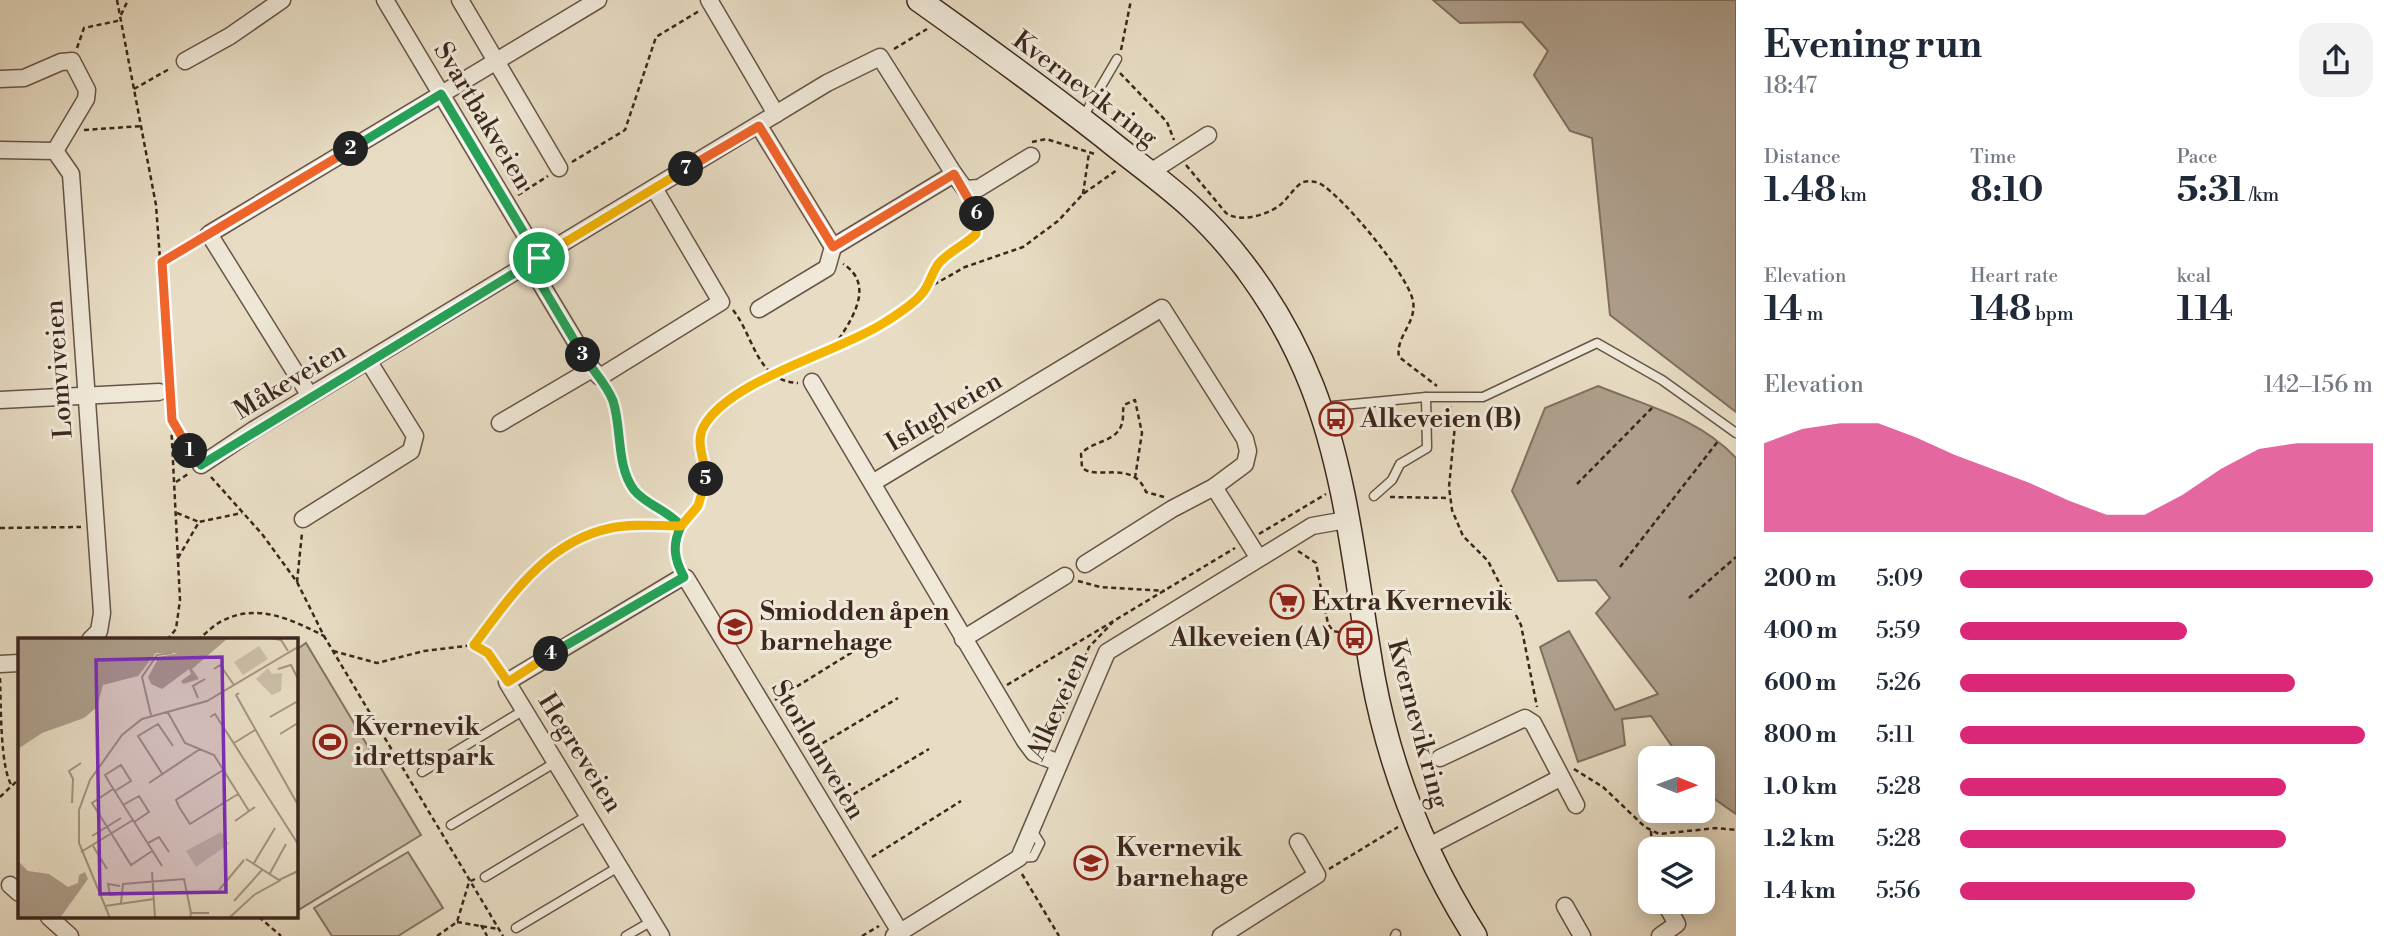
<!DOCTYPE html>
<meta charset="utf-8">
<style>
:root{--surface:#fff;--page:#f2f2f3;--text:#1f2937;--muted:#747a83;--accent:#db2777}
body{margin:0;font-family:"Libre Bodoni",serif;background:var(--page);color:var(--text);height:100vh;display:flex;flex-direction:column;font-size:26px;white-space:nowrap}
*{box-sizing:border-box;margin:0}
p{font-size:23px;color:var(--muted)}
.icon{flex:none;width:38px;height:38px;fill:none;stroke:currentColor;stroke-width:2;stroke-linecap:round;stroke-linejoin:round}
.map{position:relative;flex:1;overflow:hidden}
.details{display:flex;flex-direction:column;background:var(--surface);width:665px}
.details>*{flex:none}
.needle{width:46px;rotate:91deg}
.buttons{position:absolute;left:1638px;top:746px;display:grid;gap:14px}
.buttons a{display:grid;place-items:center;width:77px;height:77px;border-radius:14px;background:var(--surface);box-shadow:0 4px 18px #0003;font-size:35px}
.pin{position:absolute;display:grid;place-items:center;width:60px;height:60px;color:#fff;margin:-30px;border:4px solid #fff;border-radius:50%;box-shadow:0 2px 7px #0007}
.km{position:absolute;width:35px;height:35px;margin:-18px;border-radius:50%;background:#222;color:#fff;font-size:19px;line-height:35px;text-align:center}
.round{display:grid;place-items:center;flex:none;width:74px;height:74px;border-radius:21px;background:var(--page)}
.headline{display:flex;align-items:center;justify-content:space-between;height:119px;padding:0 28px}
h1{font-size:38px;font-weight:700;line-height:52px}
.metrics{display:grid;grid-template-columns:repeat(3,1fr);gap:10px;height:119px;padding:7px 28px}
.metrics div{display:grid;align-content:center}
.metrics b{font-size:35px;font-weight:700}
.metrics small{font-size:19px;font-weight:400}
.metrics p{font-size:19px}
.chart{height:196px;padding:14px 28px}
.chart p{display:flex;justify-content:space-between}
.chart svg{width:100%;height:126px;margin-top:7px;fill:var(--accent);opacity:.7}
ul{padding:0 28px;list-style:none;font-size:23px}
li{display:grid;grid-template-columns:112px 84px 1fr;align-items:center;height:52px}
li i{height:18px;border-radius:9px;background:var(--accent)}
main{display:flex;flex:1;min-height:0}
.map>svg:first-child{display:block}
.green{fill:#cbbea8;stroke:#847263;stroke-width:2}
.water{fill:#ae9f8c;stroke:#806f60;stroke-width:2}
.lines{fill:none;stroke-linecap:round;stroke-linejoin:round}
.lane-casing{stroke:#675448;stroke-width:11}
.street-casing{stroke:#675448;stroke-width:19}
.secondary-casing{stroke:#3c271e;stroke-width:26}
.path{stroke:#3c271e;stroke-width:2.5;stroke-dasharray:5 3.5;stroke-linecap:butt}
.lane{stroke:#f0e9d9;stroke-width:8}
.street{stroke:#f0e9d9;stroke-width:16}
.secondary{stroke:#f0e9d9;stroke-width:23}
.split-1-casing{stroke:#fff;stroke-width:14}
.split-2-casing{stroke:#fff;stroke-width:14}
.split-3-casing{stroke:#fff;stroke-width:14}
.split-4-casing{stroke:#fff;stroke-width:14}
.split-5-casing{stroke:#fff;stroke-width:14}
.split-6-casing{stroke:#fff;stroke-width:14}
.split-7-casing{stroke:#fff;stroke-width:14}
.split-8-casing{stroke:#fff;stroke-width:14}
.split-1{stroke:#22a559;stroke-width:9}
.split-2{stroke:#f0652b;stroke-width:9}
.split-3{stroke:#22a559;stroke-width:9}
.split-4{stroke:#22a559;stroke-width:9}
.split-5{stroke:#f5b400;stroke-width:9}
.split-6{stroke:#f5b400;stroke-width:9}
.split-7{stroke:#f0652b;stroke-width:9}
.split-8{stroke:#f5b400;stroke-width:9}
.labels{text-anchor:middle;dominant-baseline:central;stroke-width:6;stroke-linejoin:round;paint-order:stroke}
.street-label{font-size:26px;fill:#3c271e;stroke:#f0e9d9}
.poi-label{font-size:26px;font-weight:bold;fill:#3c271e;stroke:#f0e9d9;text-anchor:start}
.inset-road{fill:none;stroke:#a39482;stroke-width:2}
.view{fill:#7b2cbf;fill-opacity:0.15;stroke:#7b2cbf;stroke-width:3.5}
.inset-edge{fill:none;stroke:#3c271e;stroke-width:3.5}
</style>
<main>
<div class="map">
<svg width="1736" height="936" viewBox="0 0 1736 936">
<rect width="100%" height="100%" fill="#e8ddc4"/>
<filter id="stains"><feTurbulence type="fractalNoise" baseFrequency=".00286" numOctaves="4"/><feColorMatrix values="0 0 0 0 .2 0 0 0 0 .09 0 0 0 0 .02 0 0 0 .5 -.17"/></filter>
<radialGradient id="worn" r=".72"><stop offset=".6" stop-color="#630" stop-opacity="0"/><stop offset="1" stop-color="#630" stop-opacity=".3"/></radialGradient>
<g class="green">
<polygon points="306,643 421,835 300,909 296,902 296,650"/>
<polygon points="408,852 443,908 398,936 332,936 314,908"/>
</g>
<g class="water">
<polygon points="1433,0 1736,0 1736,412 1610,315 1592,138 1570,131 1534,75 1548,51 1522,22 1460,23"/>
<path d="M1598 386C1647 406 1699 418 1736 458V814L1703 791V758H1680L1651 716 1622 719 1625 745 1578 762 1540 647 1569 631 1615 710 1658 694 1596 613 1610 598 1596 580 1558 581 1512 491 1545 408Z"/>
</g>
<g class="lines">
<defs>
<g id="lane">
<polyline points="1083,117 1117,59"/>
<polyline points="1322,407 1426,397 1483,397 1597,343 1662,380 1736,433"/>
<polyline points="1374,496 1392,480 1400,464 1427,448 1426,397"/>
<polyline points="422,772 524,710"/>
<polyline points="451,825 556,762"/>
<polyline points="1019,858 1033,857 1040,843 1031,829"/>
<polyline points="485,877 590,814"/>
<polyline points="516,928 620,866"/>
<polyline points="626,936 652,921"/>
<polyline points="1395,936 1396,934"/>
</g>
<g id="street">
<polyline points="385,0 539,258"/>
<polyline points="460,0 559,168"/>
<polyline points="709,0 776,114"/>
<polyline points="185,61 230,36 282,0"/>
<polyline points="0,79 24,78 61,62 72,61 87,90 86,99 55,151"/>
<polyline points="0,150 55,151 71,174 102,613 99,631 90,640"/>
<polyline points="1149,173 1208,135"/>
<polyline points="954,174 965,189 979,188 1031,156"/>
<polyline points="529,264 592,369 600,377 721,302 654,188"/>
<polyline points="759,309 827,268 833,247"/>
<polyline points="812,382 1025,741 1034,753 1059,763"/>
<polyline points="310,396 209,234 598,0"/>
<polyline points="0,400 159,392"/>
<polyline points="500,423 592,369"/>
<polyline points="201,465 255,429 827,83 880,57 954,174 833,247 759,126"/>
<polyline points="874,482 1162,308 1245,439 1248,451 1245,464 1214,487 1172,509 1085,564"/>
<polyline points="1214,487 1258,557"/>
<polyline points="303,519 411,451 415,436 369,362"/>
<polyline points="963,639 1065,576"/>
<polyline points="0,664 19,663"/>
<polyline points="1440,758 1525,718 1533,723 1576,805"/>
<polyline points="1427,847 1560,778"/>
<polyline points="10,885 19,893"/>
<polyline points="1565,906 1582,936"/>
<polyline points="49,917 70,936"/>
<polyline points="661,936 507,682 682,577 686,578 900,932"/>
<polyline points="894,936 1019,858 1107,652 1312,526 1346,520"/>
<polyline points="1221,936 1317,875 1298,842"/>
<polyline points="1660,936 1677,924 1664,901"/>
</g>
<path id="secondary" d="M919 0C981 44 1043 89 1103 136 1132 160 1164 182 1192 208 1244 256 1286 320 1312 386 1348 478 1356 581 1373 677 1390 769 1425 857 1475 936"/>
</defs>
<use href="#lane" class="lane-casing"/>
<use href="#street" class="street-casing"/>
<use href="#secondary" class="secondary-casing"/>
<g class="path">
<polyline points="117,0 156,205 169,381"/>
<polyline points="121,15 128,0"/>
<polyline points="77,48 84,28 122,20"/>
<polyline points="894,49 927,29"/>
<polyline points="1121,50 1131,0"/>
<polyline points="1120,73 1167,122 1174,140"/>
<polyline points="134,89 171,68"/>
<polyline points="84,130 142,126"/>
<polyline points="1032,142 1046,139 1095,154"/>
<polyline points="572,162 625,130 656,37 699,11"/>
<path d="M1186 165 1226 213C1240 223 1266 215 1279 206 1288 199 1293 188 1303 182 1308 181 1313 181 1319 183 1343 196 1408 275 1413 301 1417 323 1395 337 1399 357L1437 386"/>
<polyline points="1083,194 1089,153"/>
<polyline points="518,195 548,176"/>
<polyline points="162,262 198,241"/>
<polyline points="925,290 937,265 976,234 978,216 972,201"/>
<path d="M733 310C754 336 756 381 798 383"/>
<path d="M834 346C850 323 877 285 843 264"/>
<path d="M608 390C620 420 616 466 634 490 645 504 668 510 681 526L698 506 704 493 706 470 701 435 703 427 720 409 766 378 882 324 935 284 965 267 1023 247 1058 221 1083 194 1117 170"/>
<polyline points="1450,406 1455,425 1449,487 1452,510 1463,536 1488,561 1521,625 1537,707"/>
<polyline points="173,423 191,453"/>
<polyline points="211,477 262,534 297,582 324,636 503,936"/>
<path d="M1135 478 1142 433 1135 400 1124 405C1122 412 1124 417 1122 423 1118 442 1091 441 1081 454L1082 467C1094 482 1133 458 1146 492L1164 497"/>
<polyline points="176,482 188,474"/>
<polyline points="1577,484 1652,408"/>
<polyline points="1390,497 1449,498"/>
<polyline points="177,513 199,522"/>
<polyline points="0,528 81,527"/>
<polyline points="1259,534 1326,494"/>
<polyline points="1298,551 1316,563 1328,624 1333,631 1349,634"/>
<polyline points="178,558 199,522 242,513"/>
<polyline points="1620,567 1719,440"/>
<polyline points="1078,581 1100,587 1165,591"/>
<polyline points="297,582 302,533"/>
<polyline points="1689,598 1736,557"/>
<polyline points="167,640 176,629 180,600 170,402"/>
<path d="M197 640C206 634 214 624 224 620 258 603 293 620 324 636"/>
<path d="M474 645C510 596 547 541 611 528 633 523 658 526 681 526L674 549 676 563"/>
<polyline points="333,651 377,663 424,651 474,645 488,653 499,670"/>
<path d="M0 678C1 703 0 769 12 786"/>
<polyline points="1007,685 1235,548"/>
<polyline points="775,700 867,643"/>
<polyline points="1050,745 1089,647 1113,622"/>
<polyline points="808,752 898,698"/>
<polyline points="381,764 390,749"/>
<polyline points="1574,769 1603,787 1645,827 1659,834 1716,828 1736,830"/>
<polyline points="0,797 19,779"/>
<polyline points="839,803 929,749"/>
<polyline points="1651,831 1652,849"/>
<polyline points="1650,854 1642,863 1650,878"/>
<polyline points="872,857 961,801"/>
<polyline points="1329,869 1398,827"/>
<polyline points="1022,874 1059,936"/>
<polyline points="259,917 281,936"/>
<polyline points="457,922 498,929"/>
<polyline points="481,925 487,936"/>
<polyline points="437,936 457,922 469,882 475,879"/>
<polyline points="862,936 879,926"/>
</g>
<use href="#lane" class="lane"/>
<use href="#street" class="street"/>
<use href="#secondary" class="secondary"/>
</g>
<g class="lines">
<defs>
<polyline id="split-1" points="190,451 201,465 539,258"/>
<polyline id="split-2" points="190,451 172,420 162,262 351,149"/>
<polyline id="split-3" points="351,149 441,94 539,258 529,264 583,355"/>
<path id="split-4" d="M551 654 684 577C674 559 672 545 681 526 668 510 646 505 634 490 616 466 622 428 613 401 606 383 593 371 583 355"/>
<path id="split-5" d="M551 654 508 682 488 653 474 645C510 597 547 541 611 528 633 523 658 526 681 526L698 506 706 479"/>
<path id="split-6" d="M706 479C706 461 694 443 704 426 730 380 836 353 882 324 895 316 916 303 924 291 930 283 932 272 939 263 950 251 965 245 976 234L977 214"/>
<polyline id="split-7" points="686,169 759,126 833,247 954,174 977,214"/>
<polyline id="split-8" points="539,258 686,169"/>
</defs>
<use href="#split-1" class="split-1-casing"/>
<use href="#split-2" class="split-2-casing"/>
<use href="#split-3" class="split-3-casing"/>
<use href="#split-4" class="split-4-casing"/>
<use href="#split-5" class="split-5-casing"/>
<use href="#split-6" class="split-6-casing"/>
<use href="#split-7" class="split-7-casing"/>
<use href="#split-8" class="split-8-casing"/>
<use href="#split-1" class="split-1"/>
<use href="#split-2" class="split-2"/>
<use href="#split-3" class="split-3"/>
<use href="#split-4" class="split-4"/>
<use href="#split-5" class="split-5"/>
<use href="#split-6" class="split-6"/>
<use href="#split-7" class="split-7"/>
<use href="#split-8" class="split-8"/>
</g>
<defs>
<symbol id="bus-ring" viewBox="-11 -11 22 22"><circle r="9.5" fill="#f0e9d9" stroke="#8f2418" stroke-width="1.5"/><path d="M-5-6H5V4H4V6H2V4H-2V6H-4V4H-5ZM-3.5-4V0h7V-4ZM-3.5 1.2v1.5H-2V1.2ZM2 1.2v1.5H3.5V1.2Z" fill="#8f2418"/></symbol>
<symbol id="supermarket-ring" viewBox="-11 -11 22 22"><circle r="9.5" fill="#f0e9d9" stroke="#8f2418" stroke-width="1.5"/><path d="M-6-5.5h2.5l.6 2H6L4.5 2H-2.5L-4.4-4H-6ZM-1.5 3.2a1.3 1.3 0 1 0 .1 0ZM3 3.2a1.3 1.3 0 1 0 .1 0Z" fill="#8f2418"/></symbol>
<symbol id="school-ring" viewBox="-11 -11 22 22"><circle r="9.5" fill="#f0e9d9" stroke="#8f2418" stroke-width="1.5"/><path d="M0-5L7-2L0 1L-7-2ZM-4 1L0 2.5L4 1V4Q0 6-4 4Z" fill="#8f2418"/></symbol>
<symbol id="stadium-ring" viewBox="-11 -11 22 22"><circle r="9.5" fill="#f0e9d9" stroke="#8f2418" stroke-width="1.5"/><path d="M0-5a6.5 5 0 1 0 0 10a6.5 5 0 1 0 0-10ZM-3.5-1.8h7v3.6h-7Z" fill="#8f2418"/></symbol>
</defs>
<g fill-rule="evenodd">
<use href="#bus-ring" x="1317" y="400" width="38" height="38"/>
<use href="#supermarket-ring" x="1268" y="583" width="38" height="38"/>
<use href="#school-ring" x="716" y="608" width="38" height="38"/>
<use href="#bus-ring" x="1336" y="619" width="38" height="38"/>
<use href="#stadium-ring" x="311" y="723" width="38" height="38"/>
<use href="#school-ring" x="1072" y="844" width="38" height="38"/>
</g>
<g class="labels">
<g class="street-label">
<text transform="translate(1085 89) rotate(37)">Kvernevik ring</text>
<text transform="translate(483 116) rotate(59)">Svartbakveien</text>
<text transform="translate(59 369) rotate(-94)">Lomviveien</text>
<text transform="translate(290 381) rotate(-31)">Måkeveien</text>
<text transform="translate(944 412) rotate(-31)">Isfuglveien</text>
<text transform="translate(1058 706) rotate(-66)">Alkeveien</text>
<text transform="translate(1418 724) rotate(75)">Kvernevik ring</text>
<text transform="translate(818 750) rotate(59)">Storlomveien</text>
<text transform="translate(580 753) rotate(58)">Hegreveien</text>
</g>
<g class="poi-label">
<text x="1360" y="419">Alkeveien (B)</text>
<text x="1312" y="602">Extra Kvernevik</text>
<text x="760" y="612">Smiodden åpen<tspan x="760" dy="30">barnehage</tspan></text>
<text x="1330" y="638" text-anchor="end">Alkeveien (A)</text>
<text x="354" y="727">Kvernevik<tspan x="354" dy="30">idrettspark</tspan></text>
<text x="1116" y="848">Kvernevik<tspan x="1116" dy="30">barnehage</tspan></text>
</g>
</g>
<g transform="translate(18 638)">
<rect width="280" height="280" fill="#e8ddc4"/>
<path d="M241 8 250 21 225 37 216 24ZM250 30 254 36 264 35 263 53 254 57 238 41ZM203 194 211 206 178 229 168 213Z" fill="#cbbea8"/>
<path d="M0 0H210L174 31 181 41 165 46 163 43 173 36 171 31 144 51 133 46 130 39 141 19 160 15H138L120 38 85 47 79 69 66 80 24 95 0 111ZM0 223 10 233 31 236 50 249 60 245 61 237 67 234 70 241 42 280H0Z" fill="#ae9f8c"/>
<path class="inset-road" d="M252 0 263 2 270 13M196 31 202 27 216 47M260 31 273 27 280 41M221 55 218 57 280 167M180 60 175 48 187 41M149 73 167 105 196 117 231 173M133 77 124 39 139 17 154 15M192 79 197 76 280 206M252 79 280 63M262 96 280 85M216 105 237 92M205 132 158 162 161 169 172 186 220 156M145 137 120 98 140 86 155 108M131 145 182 111M95 151 74 165 98 203 113 227 134 213M97 153 113 143 103 127 87 137 91 144 144 228M54 165 55 141 51 133 63 125M105 167 121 158 131 174 116 184M217 183 237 169M74 198 103 180M130 205 141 199 151 214M75 208 89 231M63 214 115 182M228 221 261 242 280 233M236 225 257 190M134 234 137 280M251 237 268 206M102 248 90 246 92 257 102 256M201 252 226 222M216 263 244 232M103 265 105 246 166 241 173 275M87 268 136 261M92 280 61 205V172L72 142 104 97 124 81 189 63 280 9M172 280 173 275H191M211 280 236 257 263 242"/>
<path class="view" d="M204 19 208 254 82 256 78 22Z"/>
<rect width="280" height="280" class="inset-edge"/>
</g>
<rect width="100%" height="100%" filter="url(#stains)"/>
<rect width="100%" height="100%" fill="url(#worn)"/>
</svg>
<div class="buttons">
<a><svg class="needle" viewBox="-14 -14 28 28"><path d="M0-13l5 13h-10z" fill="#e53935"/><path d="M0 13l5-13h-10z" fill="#747a83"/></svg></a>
<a><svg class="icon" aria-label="layers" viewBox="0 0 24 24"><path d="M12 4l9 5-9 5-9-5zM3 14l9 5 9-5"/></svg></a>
</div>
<div class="pin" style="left:539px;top:258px;background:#1e9e55"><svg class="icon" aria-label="arrive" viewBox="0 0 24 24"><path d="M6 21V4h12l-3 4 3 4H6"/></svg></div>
<b class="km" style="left:190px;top:451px">1</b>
<b class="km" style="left:351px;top:149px">2</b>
<b class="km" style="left:583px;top:355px">3</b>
<b class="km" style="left:551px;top:654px">4</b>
<b class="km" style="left:706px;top:479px">5</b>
<b class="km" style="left:977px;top:214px">6</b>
<b class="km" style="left:686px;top:169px">7</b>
</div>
<section class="details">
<div class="headline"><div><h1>Evening run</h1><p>18:47</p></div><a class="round"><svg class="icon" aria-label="share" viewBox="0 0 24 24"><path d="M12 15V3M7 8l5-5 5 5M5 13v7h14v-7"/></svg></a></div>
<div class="metrics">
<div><p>Distance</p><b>1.48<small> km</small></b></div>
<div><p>Time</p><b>8:10</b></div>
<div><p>Pace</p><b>5:31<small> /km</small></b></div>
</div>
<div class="metrics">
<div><p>Elevation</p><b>14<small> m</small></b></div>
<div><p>Heart rate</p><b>148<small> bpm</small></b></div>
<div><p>kcal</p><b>114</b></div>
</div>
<div class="chart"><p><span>Elevation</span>142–156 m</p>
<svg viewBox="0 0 160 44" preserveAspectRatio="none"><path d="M0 44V13L10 8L20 6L30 6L40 11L50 17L60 22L70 27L80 33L90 38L100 38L110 31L120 22L130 15L140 13L150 13L160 13V44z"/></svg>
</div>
<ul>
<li><b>200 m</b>5:09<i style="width:100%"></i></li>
<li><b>400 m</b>5:59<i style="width:55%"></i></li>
<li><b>600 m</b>5:26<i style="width:81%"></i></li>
<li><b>800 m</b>5:11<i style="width:98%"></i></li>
<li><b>1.0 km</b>5:28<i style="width:79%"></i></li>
<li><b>1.2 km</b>5:28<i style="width:79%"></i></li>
<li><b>1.4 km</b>5:56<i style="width:57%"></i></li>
</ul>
</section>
</main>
